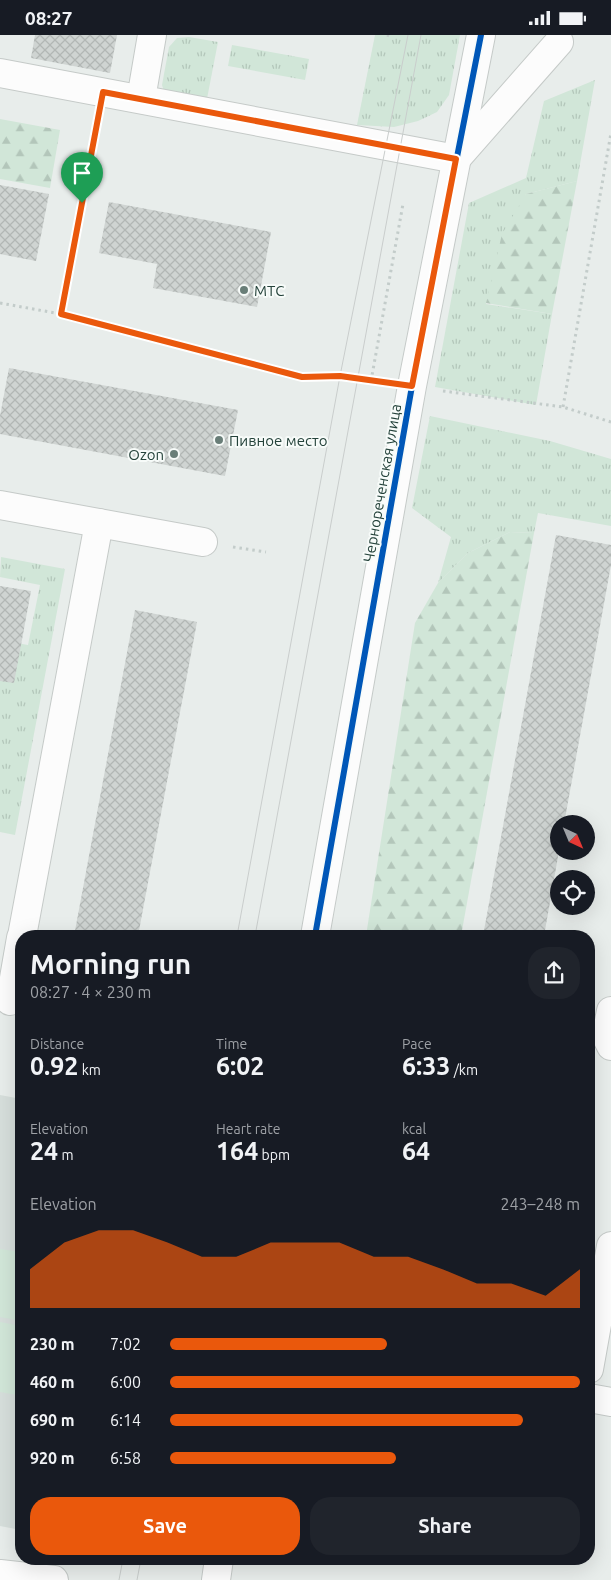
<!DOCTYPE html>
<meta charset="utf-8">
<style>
:root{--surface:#171b24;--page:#20242c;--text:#f1f3f6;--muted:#9ea1a6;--accent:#ea580c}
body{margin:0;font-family:Ubuntu,sans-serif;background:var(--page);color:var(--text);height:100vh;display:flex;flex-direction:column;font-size:19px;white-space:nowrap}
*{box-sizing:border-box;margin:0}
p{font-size:16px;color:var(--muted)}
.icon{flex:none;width:28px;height:28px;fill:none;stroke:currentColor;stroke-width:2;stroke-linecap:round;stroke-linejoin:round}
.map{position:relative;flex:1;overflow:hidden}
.panel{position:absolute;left:15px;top:895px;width:580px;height:635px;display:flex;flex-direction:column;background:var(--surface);border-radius:20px;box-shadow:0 5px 20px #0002}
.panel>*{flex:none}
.needle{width:32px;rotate:136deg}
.fabs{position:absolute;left:550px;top:780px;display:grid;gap:10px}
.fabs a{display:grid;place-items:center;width:45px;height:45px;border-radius:50%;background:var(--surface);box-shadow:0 5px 20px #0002;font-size:25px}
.pin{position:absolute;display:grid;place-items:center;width:42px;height:42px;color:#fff;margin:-51px -21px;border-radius:50% 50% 50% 0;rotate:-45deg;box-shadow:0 0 5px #0007}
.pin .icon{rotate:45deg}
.round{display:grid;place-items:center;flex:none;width:52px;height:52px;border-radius:20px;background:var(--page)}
.overview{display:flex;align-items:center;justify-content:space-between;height:85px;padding:0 15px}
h1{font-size:28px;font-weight:700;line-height:38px}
.metrics{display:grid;grid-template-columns:repeat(3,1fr);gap:8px;height:85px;padding:5px 15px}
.metrics div{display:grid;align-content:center}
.metrics b{font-size:25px;font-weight:700}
.metrics small{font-size:14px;font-weight:400}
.metrics p{font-size:14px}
.chart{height:140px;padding:10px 15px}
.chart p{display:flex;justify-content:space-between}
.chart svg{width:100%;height:90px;margin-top:5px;fill:var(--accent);opacity:.7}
.cta{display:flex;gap:10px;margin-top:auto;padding:10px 15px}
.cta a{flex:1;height:58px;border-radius:20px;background:var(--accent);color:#fff;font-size:20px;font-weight:700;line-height:58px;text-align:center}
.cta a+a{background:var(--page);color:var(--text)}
ul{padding:0 15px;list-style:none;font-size:16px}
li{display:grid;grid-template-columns:80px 60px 1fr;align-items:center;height:38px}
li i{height:12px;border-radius:6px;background:var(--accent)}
.status{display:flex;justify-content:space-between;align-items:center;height:35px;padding:0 25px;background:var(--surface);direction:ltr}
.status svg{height:14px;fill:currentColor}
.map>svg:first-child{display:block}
.built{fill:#d6dedb}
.grass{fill:url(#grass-tufts)}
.forest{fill:url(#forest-firs)}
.pitch{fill:#d1e6d8}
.building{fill:url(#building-cross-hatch)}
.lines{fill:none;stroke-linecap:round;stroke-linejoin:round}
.minor-casing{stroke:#c5cac8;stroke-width:30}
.path{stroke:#c3ccca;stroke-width:3;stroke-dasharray:2.5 4;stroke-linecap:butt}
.minor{stroke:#fcfcfc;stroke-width:28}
.tram{stroke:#c9cdcc;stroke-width:1}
.cycleway-casing{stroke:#f7fbf9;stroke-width:9}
.cycleway{stroke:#0057b8;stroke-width:6}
.route-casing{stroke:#fff;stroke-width:10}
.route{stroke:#ea580c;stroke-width:6}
.poi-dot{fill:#697e78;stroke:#f7fbf9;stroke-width:2}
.labels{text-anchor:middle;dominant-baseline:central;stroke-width:4;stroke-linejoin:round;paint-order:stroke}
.poi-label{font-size:15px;fill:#24423a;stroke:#f7fbf9;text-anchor:start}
.street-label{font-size:15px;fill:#24423a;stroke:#f7fbf9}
</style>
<div class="status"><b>08:27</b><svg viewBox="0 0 49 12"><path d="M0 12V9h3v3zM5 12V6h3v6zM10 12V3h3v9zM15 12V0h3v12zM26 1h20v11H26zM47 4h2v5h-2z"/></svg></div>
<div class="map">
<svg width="611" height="1545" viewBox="0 0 611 1545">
<defs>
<pattern id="grass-tufts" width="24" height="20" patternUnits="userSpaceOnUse" patternTransform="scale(1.25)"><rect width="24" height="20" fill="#d1e6d8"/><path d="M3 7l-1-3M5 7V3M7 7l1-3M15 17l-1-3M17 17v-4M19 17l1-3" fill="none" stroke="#b3c6ba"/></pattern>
<pattern id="forest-firs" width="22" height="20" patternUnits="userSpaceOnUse" patternTransform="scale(1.25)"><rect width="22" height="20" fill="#d1e6d8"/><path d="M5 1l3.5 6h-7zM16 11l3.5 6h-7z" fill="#b3c6ba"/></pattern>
<pattern id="building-cross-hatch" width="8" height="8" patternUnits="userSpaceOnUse" patternTransform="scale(1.25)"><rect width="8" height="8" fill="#cfd4d2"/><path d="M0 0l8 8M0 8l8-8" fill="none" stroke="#b2b7b5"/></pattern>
</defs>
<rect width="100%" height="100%" fill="#e8edeb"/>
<polygon class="built" points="0,1060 21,1064 21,1495 0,1491"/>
<g class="grass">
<polygon points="375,0 460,0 449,60 437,77 418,86 394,92 357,90"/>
<polygon points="189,2 218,7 205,74 166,62 162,50 169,12 177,3"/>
<polygon points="232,10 309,24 305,45 228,31"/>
<polygon points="595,45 577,146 526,159 486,269 552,279 536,370 435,352 469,168 526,143 544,66"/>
<polygon points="430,381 550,406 611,424 611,491 538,478 534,498 510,497 468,518 438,548 451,502 412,473"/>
<polygon points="1,522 65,534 15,800 0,797 0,605 28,610 40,550 0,542"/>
</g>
<g class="forest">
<polygon points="0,84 60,95 50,153 0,144"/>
<polygon points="577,146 552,279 486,268 502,199 526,159"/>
<polygon points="510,497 534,498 461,901 366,901 415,588 438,548 468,518"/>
</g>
<g class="pitch">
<polygon points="0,1214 21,1217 21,1286 0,1282"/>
<polygon points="0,1287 21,1291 21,1336 17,1360 0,1357"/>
</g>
<g class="building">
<polygon points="35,0 117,0 110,38 31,23"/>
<polygon points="0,150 49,159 36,226 0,219"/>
<polygon points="109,167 271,197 257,272 153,253 157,229 99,218"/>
<polygon points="9,333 238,375 225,441 0,399 0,381"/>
<polygon points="556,500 611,510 611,530 564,789 559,789 559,816 544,901 483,901"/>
<polygon points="0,551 31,556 14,648 0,646"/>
<polygon points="135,575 197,587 138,901 74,901"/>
</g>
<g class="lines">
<defs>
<g id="minor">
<polyline points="0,38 456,124 559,7"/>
<polyline points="141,64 152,0"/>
<polyline points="0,470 203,507"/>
<polyline points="22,901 99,488"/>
<polyline points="315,901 412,351 481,0"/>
<polyline points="10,966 21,903"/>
<polyline points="611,976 606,1001 611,1011"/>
<polyline points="589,1334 611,1211"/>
<polyline points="589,1363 611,1367"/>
<polyline points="0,1539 54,1545"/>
<polyline points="216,1545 219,1524"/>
</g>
</defs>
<use href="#minor" class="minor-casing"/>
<g class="path">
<polyline points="387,0 389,1"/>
<polyline points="0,268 61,279 302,342 340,341 382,347"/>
<polyline points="61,279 97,88"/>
<polyline points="371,346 403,169"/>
<polyline points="443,356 563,372 611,387"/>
<polyline points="563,372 611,98"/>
<polyline points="233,512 266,517"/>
</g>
<use href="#minor" class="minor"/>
<g class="tram">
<polyline points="237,901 340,341 408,0"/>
<polyline points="255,901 421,0"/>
<polyline points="119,1545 123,1524"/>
<polyline points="137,1545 141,1524"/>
</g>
<defs>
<polyline id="cycleway" points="315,901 412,351 481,0"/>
</defs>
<use href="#cycleway" class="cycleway-casing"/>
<use href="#cycleway" class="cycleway"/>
</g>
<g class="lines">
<defs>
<polygon id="route" points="103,57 456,124 412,351 340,341 302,342 61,279"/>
</defs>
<use href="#route" class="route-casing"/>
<use href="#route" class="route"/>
</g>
<g class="poi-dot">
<circle cx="244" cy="255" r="5"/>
<circle cx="219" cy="405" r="5"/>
<circle cx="174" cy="419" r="5"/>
</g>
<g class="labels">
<g class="poi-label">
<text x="254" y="255">МТС</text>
<text x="229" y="405">Пивное место</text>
<text x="164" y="419" text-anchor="end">Ozon</text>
</g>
<g class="street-label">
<text transform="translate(382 448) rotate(-80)">Чернореченская улица</text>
</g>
</g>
</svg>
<div class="fabs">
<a><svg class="needle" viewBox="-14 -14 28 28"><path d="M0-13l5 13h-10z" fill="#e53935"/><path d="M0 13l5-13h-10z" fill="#9ea1a6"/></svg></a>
<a><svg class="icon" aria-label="locate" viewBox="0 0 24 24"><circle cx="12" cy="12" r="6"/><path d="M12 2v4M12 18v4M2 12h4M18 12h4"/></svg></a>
</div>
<div class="pin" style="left:82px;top:168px;background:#1e9e55"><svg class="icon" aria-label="arrive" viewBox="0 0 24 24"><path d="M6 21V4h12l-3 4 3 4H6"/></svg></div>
<section class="panel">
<div class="overview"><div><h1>Morning run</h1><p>08:27 · 4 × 230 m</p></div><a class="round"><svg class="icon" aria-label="share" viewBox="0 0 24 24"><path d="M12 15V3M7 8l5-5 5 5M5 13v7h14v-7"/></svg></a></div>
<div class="metrics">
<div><p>Distance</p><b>0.92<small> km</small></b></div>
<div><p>Time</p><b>6:02</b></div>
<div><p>Pace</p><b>6:33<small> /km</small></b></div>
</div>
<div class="metrics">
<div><p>Elevation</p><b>24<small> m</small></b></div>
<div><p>Heart rate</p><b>164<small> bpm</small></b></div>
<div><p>kcal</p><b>64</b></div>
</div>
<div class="chart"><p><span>Elevation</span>243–248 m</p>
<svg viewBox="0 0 160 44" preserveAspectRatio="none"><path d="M0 44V25L10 12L20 6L30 6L40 12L50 19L60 19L70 12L80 12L90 12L100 19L110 19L120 25L130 32L140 32L150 38L160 25V44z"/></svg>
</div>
<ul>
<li><b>230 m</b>7:02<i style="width:53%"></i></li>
<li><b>460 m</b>6:00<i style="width:100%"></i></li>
<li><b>690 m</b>6:14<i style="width:86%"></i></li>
<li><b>920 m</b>6:58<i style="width:55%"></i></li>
</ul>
<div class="cta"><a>Save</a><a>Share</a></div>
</section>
</div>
